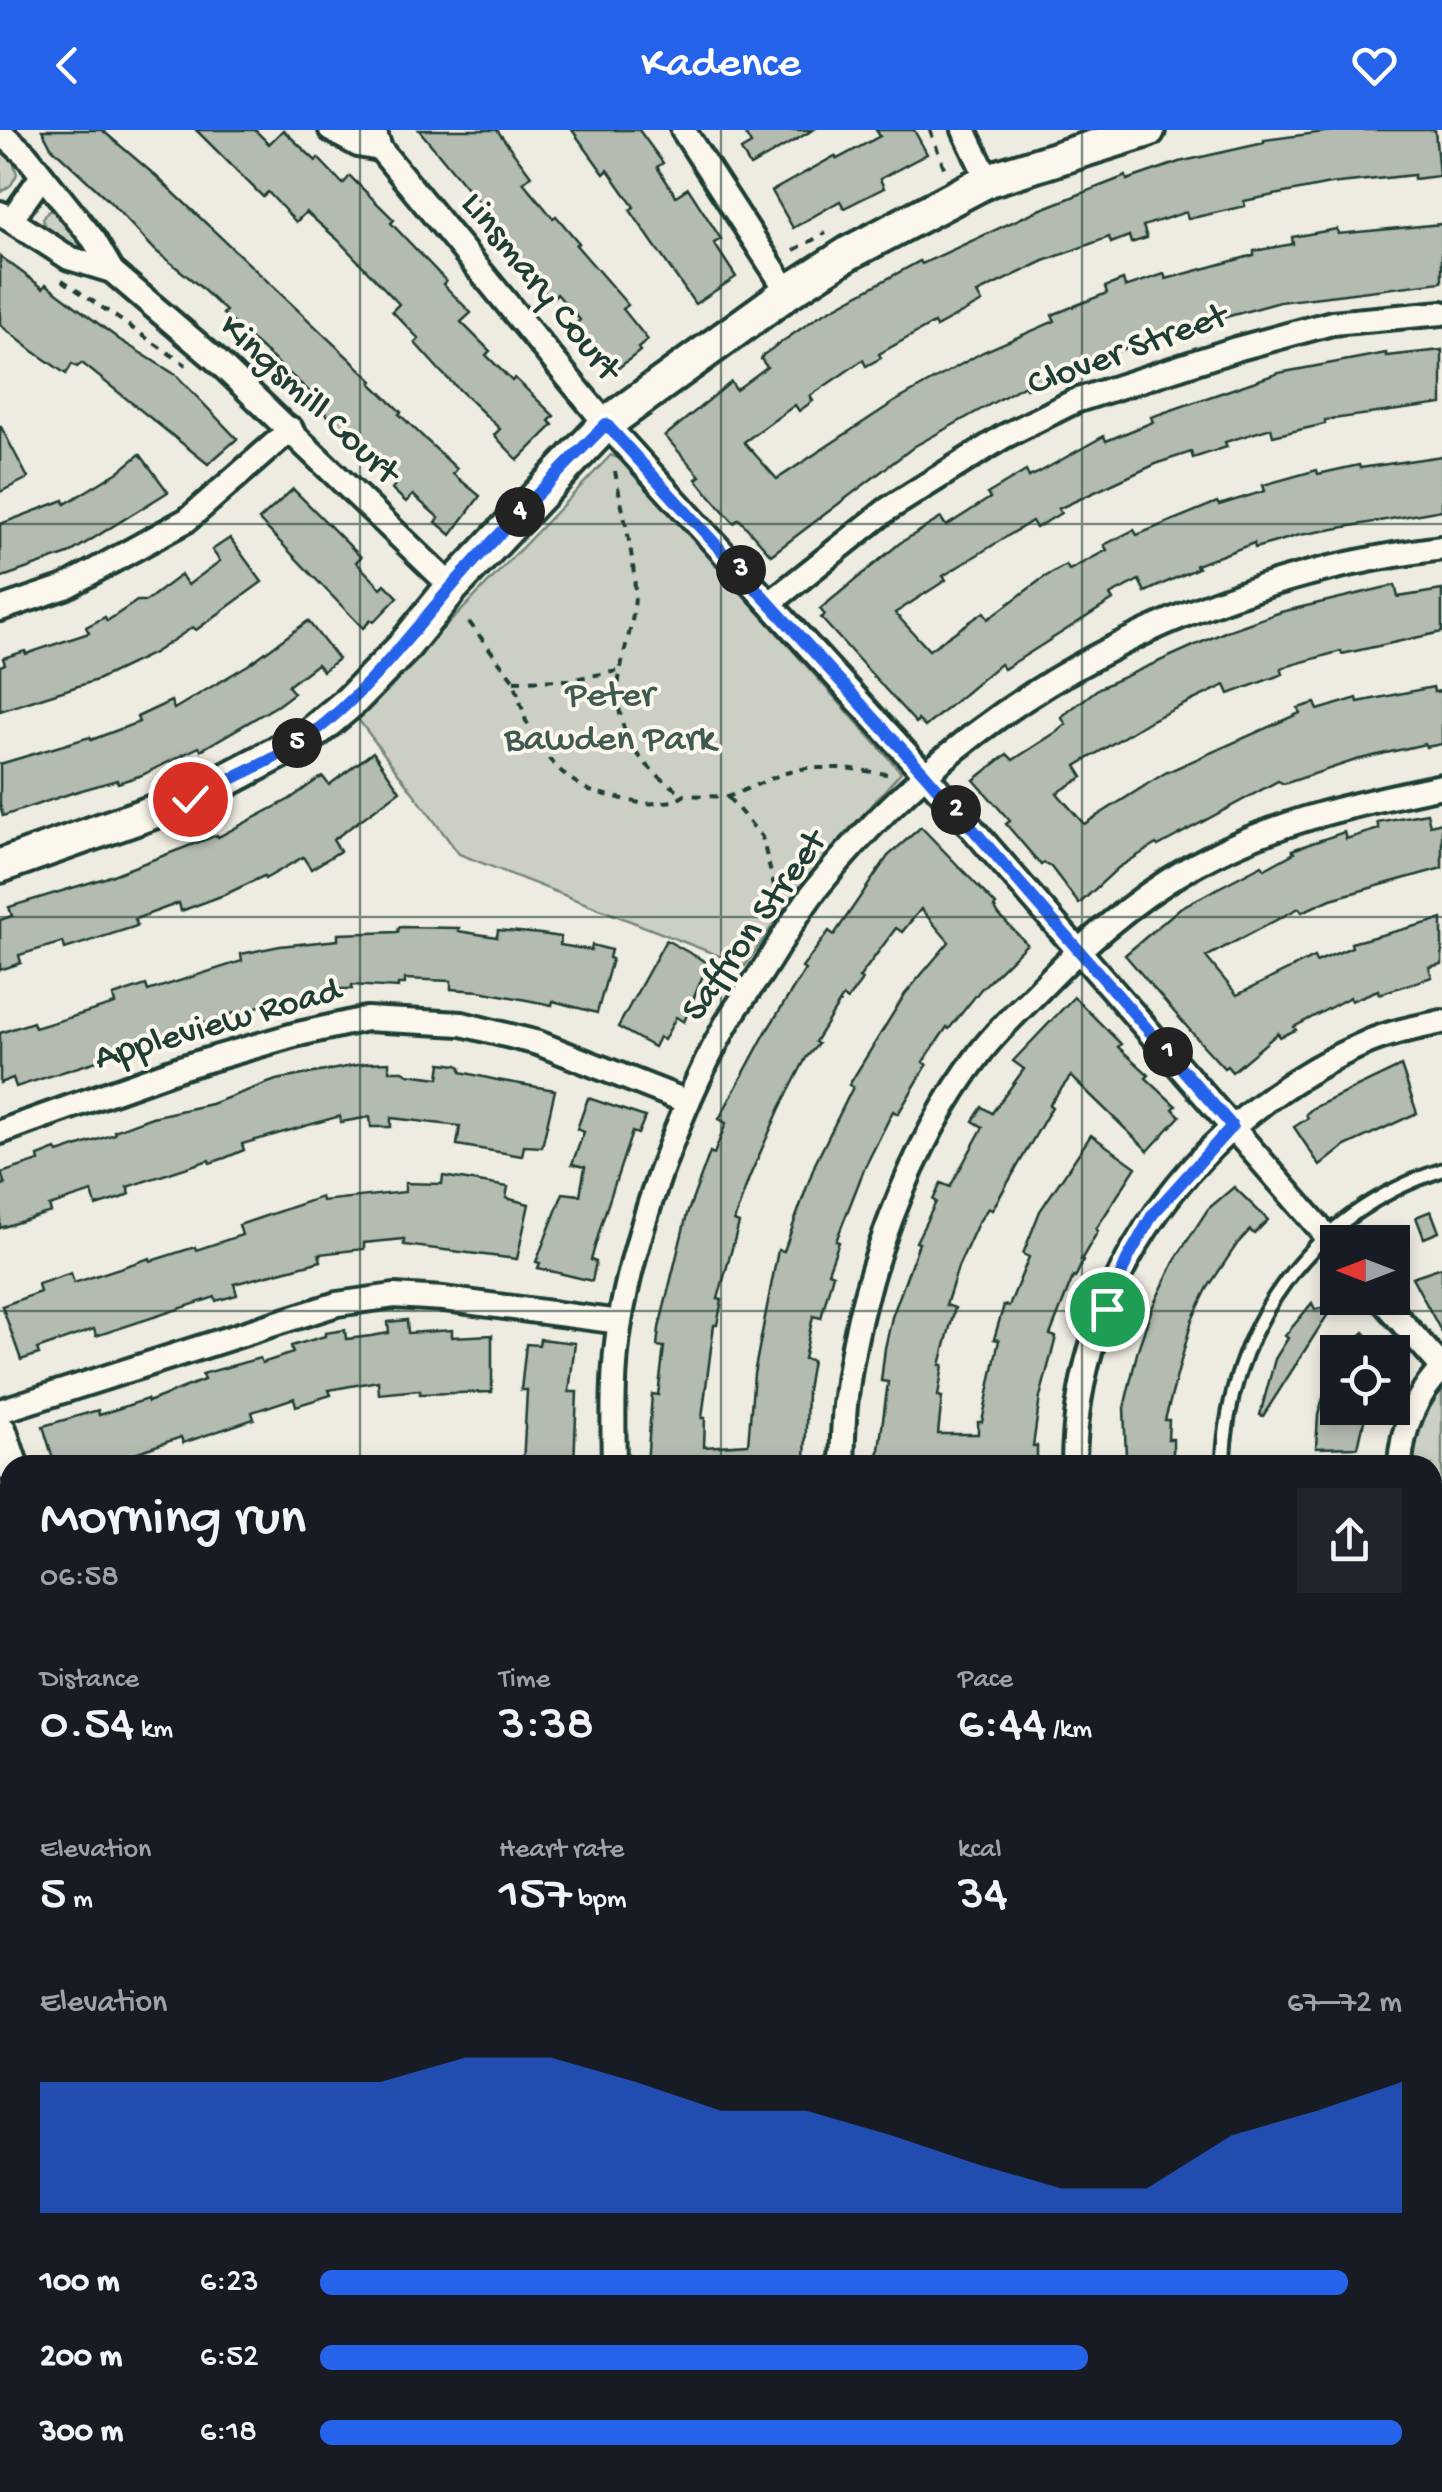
<!DOCTYPE html>
<meta charset="utf-8">
<style>
:root{--surface:#171b24;--page:#20242c;--text:#f1f3f6;--muted:#9ea1a6;--accent:#2563eb}
body{margin:0;font-family:"Gochi Hand",sans-serif;background:var(--page);color:var(--text);height:100vh;display:flex;flex-direction:column;font-size:38px;white-space:nowrap}
*{box-sizing:border-box;margin:0}
p{font-size:32px;color:var(--muted)}
.icon{flex:none;width:55px;height:55px;fill:none;stroke:currentColor;stroke-width:2;stroke-linecap:round;stroke-linejoin:round}
.map{position:relative;flex:1;overflow:hidden}
.sheet{position:absolute;left:0px;top:1325px;width:1442px;height:1038px;display:flex;flex-direction:column;background:var(--surface);border-radius:30px 30px 0 0;box-shadow:0 5px 15px #0003}
.sheet>*{flex:none}
.needle{width:65px;rotate:270deg}
.controls{position:absolute;left:1320px;top:1095px;display:grid;gap:20px}
.controls a{display:grid;place-items:center;width:90px;height:90px;border-radius:0px;background:var(--surface);box-shadow:0 5px 15px #0003;font-size:50px}
.pin{position:absolute;display:grid;place-items:center;width:85px;height:85px;color:#fff;margin:-42px;border:5px solid #fff;border-radius:50%;box-shadow:0 2px 10px #0007}
.km{position:absolute;width:50px;height:50px;margin:-25px;border-radius:50%;background:#222;color:#fff;font-size:28px;line-height:50px;text-align:center}
.round{display:grid;place-items:center;flex:none;width:105px;height:105px;border-radius:0px;background:var(--page)}
.headline{display:flex;align-items:center;justify-content:space-between;height:170px;padding:0 40px}
h1{font-size:55px;font-weight:600;line-height:75px}
.stats{display:grid;grid-template-columns:repeat(3,1fr);gap:15px;height:170px;padding:10px 40px}
.stats div{display:grid;align-content:center}
.stats b{font-size:50px;font-weight:600}
.stats small{font-size:28px;font-weight:400}
.stats p{font-size:28px}
.chart{height:280px;padding:20px 40px}
.chart p{display:flex;justify-content:space-between}
.chart svg{width:100%;height:180px;margin-top:10px;fill:var(--accent);opacity:.7}
ul{padding:0 40px;list-style:none;font-size:32px}
li{display:grid;grid-template-columns:160px 120px 1fr;align-items:center;height:75px}
li i{height:25px;border-radius:12px;background:var(--accent)}
header{display:flex;justify-content:space-between;align-items:center;height:130px;padding:0 40px;background:var(--accent);color:#fff;font-size:45px;font-weight:600}
.map>svg:first-child{display:block}
.built{fill:#ddddd2}
.green{fill:#cbcfc4;stroke:#75867c;stroke-width:2.5}
.building{fill:#b4bbb0;stroke:#1f3d34;stroke-width:2.5;fill-rule:evenodd}
.lines{fill:none;stroke-linecap:round;stroke-linejoin:round}
.lane-casing{stroke:#1f3d34;stroke-width:19}
.street-casing{stroke:#1f3d34;stroke-width:30}
.secondary-casing{stroke:#1f3d34;stroke-width:40}
.path{stroke:#1f3d34;stroke-width:4;stroke-dasharray:8 8;stroke-linecap:butt}
.lane{stroke:#fbf7ec;stroke-width:11}
.street{stroke:#fbf7ec;stroke-width:22}
.secondary{stroke:#fbf7ec;stroke-width:32}
.route-casing{stroke:#fff;stroke-width:20}
.route{stroke:#2563eb;stroke-width:12}
.grid{fill:none;stroke:#1f3d34;stroke-width:2.5;stroke-opacity:0.55}
.labels{text-anchor:middle;dominant-baseline:central;stroke-width:8;stroke-linejoin:round;paint-order:stroke}
.street-label{font-size:38px;fill:#1f3d34;stroke:#fbf7ec}
.park-label{font-size:38px;fill:#415a51;stroke:#fbf7ec}
</style>
<header><svg class="icon" aria-label="back" viewBox="0 0 24 24"><path d="M15 5l-7 7 7 7"/></svg>Kadence<svg class="icon" aria-label="heart" viewBox="0 0 24 24"><path d="M12 20l-8-8c-3-5 5-10 8-4 3-6 11-1 8 4z"/></svg></header>
<div class="map">
<svg width="1442" height="2362" viewBox="0 0 1442 2362">
<rect width="100%" height="100%" fill="#eeece1"/>
<filter id="ink" filterUnits="userSpaceOnUse"><feTurbulence type="fractalNoise" baseFrequency=".01" numOctaves="2"/><feDisplacementMap in="SourceGraphic" scale="20" xChannelSelector="R" yChannelSelector="G"/><feConvolveMatrix kernelMatrix="1 2 1 2 8 2 1 2 1" color-interpolation-filters="sRGB"/></filter>
<g filter="url(#ink)">
<polygon class="built" points="1433,2144 1442,2145 1442,2362 960,2362 966,2352 1432,2352"/>
<g class="green">
<polygon points="0,9 12,27 17,44 11,55 1,62"/>
<polygon points="49,81 57,81 101,123 93,130 45,96 43,88"/>
<polygon points="611,325 624,331 901,642 800,756 745,836 459,724 355,585 461,481"/>
<polygon points="1442,1254 1442,1423 1433,1411 1432,1335 1408,1335 1421,1283"/>
<polygon points="10,1578 10,2352 312,2352 316,2362 0,2362 0,1582"/>
<polygon points="1433,2189 1442,2199 1442,2234 1433,2252"/>
<polygon points="368,2353 368,2352 966,2353 960,2362 371,2362"/>
<polygon points="1098,2353 1176,2353 1178,2362 1100,2362"/>
</g>
<g class="building">
<polygon points="42,0 102,0 157,47 373,251 371,253 401,282 399,284 457,339 453,344 480,366 451,405 436,392 439,388 413,365 406,372 392,359 396,353 336,297 338,295 309,268 312,264 223,184 226,181 197,154 156,121 106,68 51,17"/>
<polygon points="196,0 255,0 269,14 283,0 316,31 318,28 343,54 350,46 394,90 391,93 446,151 443,154 471,183 461,192 490,221 486,225 512,251 515,248 554,286 549,291 553,295 518,330 494,305 500,299 442,243 415,213 419,209 392,181 399,174 337,109 306,82 296,92 268,62 263,67"/>
<polygon points="419,0 497,0 531,46 523,52 553,88 556,86 579,113 576,115 628,175 623,179 648,210 638,218 640,221 612,243 587,211 584,213 571,198 580,190 557,164 551,169 512,122 516,119 491,87"/>
<polygon points="572,0 639,0 663,33 657,37 676,66 688,58 721,109 714,113 736,147 695,174 630,80 634,77 608,40 604,44"/>
<polygon points="743,0 813,0 750,36 741,20 751,14"/>
<polygon points="876,0 914,0 927,24 880,49 884,58 844,78 840,71 793,98 772,61 835,26 837,29 880,6"/>
<polygon points="1339,0 1435,0 1439,46 1414,49 1414,45 1330,54 1244,71 1245,76 1188,89 1186,82 1143,96 1147,108 1131,113 1129,106 1111,113 1109,107 1044,131 977,163 982,172 936,197 934,193 879,224 881,228 866,236 863,230 810,266 813,271 799,281 795,275 744,312 777,349 894,272 983,222 1055,191 1052,185 1107,163 1105,157 1123,150 1125,157 1164,144 1166,149 1254,125 1254,121 1293,114 1292,107 1337,99 1338,104 1442,94 1442,152 1280,172 1172,202 1096,229 1095,226 1026,258 1025,255 915,316 771,425 739,389 734,393 705,360 696,349 700,346 665,306 731,252 736,260 767,237 761,229 763,225 819,186 920,131 922,134 1034,82 1126,46 1127,50 1179,32 1264,13 1264,10"/>
<polygon points="0,126 43,158 46,154 120,210 176,245 237,309 208,334 82,233 77,237 72,234 66,244 33,221 0,195"/>
<polygon points="1442,220 1442,274 1325,290 1325,294 1273,306 1271,298 1225,312 1227,317 1193,328 1191,322 1158,333 1058,379 1061,383 1036,398 1032,391 943,446 946,450 895,483 929,520 984,482 988,489 1043,448 1066,435 1069,440 1107,420 1104,415 1134,400 1137,405 1217,372 1219,375 1265,361 1263,355 1317,340 1318,344 1359,335 1360,338 1442,326 1442,380 1300,405 1255,418 1254,413 1196,435 1198,438 1145,462 1139,450 1110,465 1113,470 1004,539 1000,534 925,597 918,590 916,593 821,488 825,485 820,479 900,413 941,388 946,396 990,368 987,364 1026,341 1029,347 1038,343 1104,306 1106,311 1153,292 1151,287 1279,243 1386,223 1386,226"/>
<polygon points="0,295 28,348 0,362"/>
<polygon points="140,324 168,362 68,424 0,448 0,394 64,370 65,374 118,342"/>
<polygon points="293,359 361,427 356,432 381,458 385,454 398,467 374,492 371,490 363,498 259,390"/>
<polygon points="230,408 262,452 196,500 193,497 154,523 97,550 0,581 0,536 5,534 3,528 25,521 26,524 89,503 86,497 105,487 107,491 137,471 146,471 181,445 188,455 220,431 212,420"/>
<polygon points="1395,455 1398,467 1442,460 1442,502 1342,524 1341,521 1281,538 1283,544 1229,564 1225,555 1151,590 1076,636 1083,647 1057,663 1084,694 1165,643 1300,583 1298,578 1315,573 1318,580 1357,568 1358,572 1433,557 1434,562 1442,561 1442,614 1426,617 1425,614 1356,630 1284,654 1278,651 1158,716 1156,714 1118,738 1079,774 1051,737 1044,733 1041,735 1006,694 1010,691 974,650 1007,624 1013,630 1058,601 1066,594 1061,587 1099,558 1227,501 1281,482"/>
<polygon points="308,491 338,529 323,541 317,534 288,556 294,563 278,575 201,620 199,617 142,645 118,653 117,650 75,662 3,686 0,675 0,634 90,607 91,610 139,592 137,587 171,571 174,579 248,535"/>
<polygon points="373,622 400,661 333,710 340,721 311,739 303,727 265,749 264,746 224,765 181,781 179,773 135,789 137,796 65,819 63,812 19,825 21,833 0,840 0,790 12,786 9,777 105,748 217,705 218,707 290,669 318,649 323,647 329,655"/>
<polygon points="1427,683 1430,695 1442,692 1442,738 1331,769 1302,782 1299,778 1206,827 1237,865 1314,827 1316,832 1352,817 1351,813 1442,789 1442,834 1429,837 1432,847 1379,864 1378,860 1351,871 1350,867 1294,897 1296,900 1280,907 1278,903 1232,942 1227,936 1224,938 1201,913 1125,825 1180,778 1262,735 1265,739 1294,723 1292,720 1344,702 1346,709 1379,699 1377,692"/>
<path d="M921 697 996 775 994 777 999 785 1027 814 981 859 949 899 947 897 923 932 927 935 898 984 893 981 865 1037 836 1111 839 1112 828 1142 833 1144 821 1188 813 1186 804 1229 812 1230 807 1260 805 1335H647L652 1264 658 1265 664 1217 657 1216 659 1198 687 1084 710 1022 714 1024 726 993 719 989 766 902 805 840 802 838 829 801 834 805 888 726ZM921 779 949 812 905 864 849 955 853 957 815 1034 784 1121 778 1120 754 1244 748 1314 704 1317 705 1288H702L714 1195H717L722 1170 718 1169 739 1093 734 1091 749 1048 780 978 806 928 818 914 815 912 843 867 847 870 862 850 859 848 896 798 902 802Z"/>
<polygon points="399,797 459,798 458,801 497,807 498,800 541,804 561,807 560,815 591,820 592,815 611,820 609,828 612,829 597,883 553,871 552,875 480,861 451,859 451,851 405,849 405,854 398,854 398,858 352,855 352,859 316,859 317,867 267,874 231,884 188,899 190,905 133,924 131,920 16,957 13,948 0,953 0,903 33,892 35,898 115,874 113,866 146,855 148,861 242,831 241,824 280,816 338,810 338,804 398,802"/>
<polygon points="666,810 708,833 684,892 676,887 664,910 659,907 654,917 618,897"/>
<polygon points="1074,867 1121,914 1118,917 1149,945 1146,948 1176,976 1173,979 1180,986 1148,1021 1071,946 1049,975 1052,977 992,1080 988,1078 978,1093 958,1137 946,1175 955,1178 940,1235 943,1235 938,1266 942,1267 938,1304 978,1304 978,1292 982,1292 999,1210 994,1209 1004,1175 1009,1176 1029,1127 1023,1124 1040,1081 1091,1005 1136,1037 1096,1099 1098,1101 1081,1130 1083,1131 1075,1148 1073,1147 1050,1205 1056,1207 1040,1267 1033,1316 1037,1316 1037,1335 882,1335 882,1327 878,1327 888,1252 881,1251 885,1218 892,1187 919,1113 916,1112 936,1072 933,1070 941,1053 950,1057 983,997 973,991 982,977 992,983 1024,939 1013,931"/>
<polygon points="389,932 389,941 403,941 408,944 439,948 441,933 457,935 461,937 461,942 497,950 555,960 542,1017 524,1016 522,1026 457,1015 460,996 391,988 391,997 371,997 370,987 341,992 340,986 242,1014 244,1020 225,1028 210,1033 209,1030 127,1057 130,1064 121,1068 96,1076 92,1062 49,1076 51,1082 0,1098 0,1056 5,1055 1,1043 39,1031 38,1026 56,1019 58,1023 115,1004 114,1001 152,987 211,974 276,950 368,933"/>
<polygon points="1401,936 1417,983 1345,1016 1320,1036 1294,997 1308,988 1306,984 1313,978"/>
<polygon points="588,968 645,987 638,1004 632,1002 603,1089 591,1130 596,1132 592,1151 538,1138 540,1133 536,1132 563,1063 580,1065 585,1037 572,1034 584,1002 577,999"/>
<polygon points="443,1046 508,1057 506,1068 529,1074 517,1129 404,1115 404,1109 364,1113 364,1119 319,1124 321,1131 234,1154 237,1165 216,1171 215,1167 96,1206 94,1199 37,1219 39,1224 21,1230 2,1176 40,1162 38,1154 71,1143 74,1153 150,1128 151,1131 195,1117 196,1120 242,1105 239,1095 321,1067 322,1071 405,1062 405,1053 442,1054"/>
<polygon points="1234,1057 1268,1090 1254,1104 1250,1100 1237,1114 1207,1159 1192,1190 1165,1290 1169,1290 1168,1309 1173,1309 1173,1328 1126,1327 1124,1278 1138,1219 1152,1178 1176,1128 1208,1079"/>
<polygon points="1431,1081 1439,1102 1424,1108 1416,1087"/>
<polygon points="1442,1137 1442,1203 1412,1147"/>
<polygon points="1312,1173 1315,1180 1335,1173 1263,1286 1260,1285 1275,1229 1288,1208 1285,1206"/>
<polygon points="407,1190 408,1203 452,1200 452,1207 492,1205 492,1262 420,1264 420,1260 379,1264 378,1251 329,1260 331,1265 296,1276 294,1268 252,1282 254,1289 183,1313 181,1307 138,1322 130,1327 133,1335 55,1335 43,1296 98,1280 99,1285 147,1269 148,1272 204,1250 202,1244 260,1228 262,1233 293,1223 291,1216 325,1206 325,1203 345,1200 346,1209 371,1206 389,1203 388,1192"/>
<polygon points="1364,1202 1382,1222 1343,1222"/>
<polygon points="540,1209 575,1213 569,1262 577,1262 574,1335 523,1335 527,1260 521,1260 526,1214 539,1215"/>
<polygon points="1333,1234 1338,1235 1338,1278 1367,1278 1358,1317 1316,1318 1318,1285"/>
</g>
<g class="lines">
<defs>
<g id="lane">
<path d="M1223 1335C1229 1197 1309 1084 1442 1040"/>
<polyline points="0,1409 10,1406"/>
<polyline points="1432,1635 1442,1646"/>
<polyline points="1432,1720 1442,1677"/>
<polyline points="1432,2180 1442,2188"/>
<polyline points="1432,2263 1442,2254"/>
</g>
<g id="street">
<polyline points="331,0 358,15 380,19"/>
<polyline points="374,0 380,19 606,294 924,643 1338,1119"/>
<polyline points="683,0 788,162"/>
<polyline points="964,0 988,50"/>
<polyline points="0,2 26,25 94,110 112,141 215,229 452,457"/>
<polyline points="0,83 69,128 112,141"/>
<polyline points="11,90 42,46"/>
<polyline points="770,473 888,379 1003,307 1075,271 1236,219 1332,193 1442,183"/>
<polyline points="0,479 65,457 187,390 291,299"/>
<polyline points="0,1002 180,938 294,905 366,889 462,894 538,913 688,972"/>
<polyline points="1380,1168 1442,1237"/>
<polyline points="0,1281 337,1174 394,1166 444,1169 620,1192"/>
<path d="M614 1335C613 1288 612 1238 620 1192 635 1101 679 980 723 900 733 880 748 862 761 843 780 814 797 782 819 755 977 562 1196 449 1442 418"/>
<path d="M842 1335C843 1312 843 1289 846 1267 859 1153 910 1014 980 923 998 899 1022 878 1042 857 1091 806 1146 759 1210 727 1281 690 1364 672 1442 656"/>
<path d="M1074 1335C1075 1148 1200 984 1368 912 1391 902 1418 897 1442 892"/>
<path d="M1400 1335C1402 1297 1415 1266 1442 1239"/>
<polyline points="1432,1428 1442,1437"/>
<polyline points="0,1557 10,1554"/>
<polyline points="1432,1792 1442,1794"/>
<polyline points="1432,2023 1442,2025"/>
</g>
<g id="secondary">
<polyline points="0,736 190,669 308,607 351,571 402,519 452,457 606,294 788,162 849,123 988,50 1148,0"/>
<polyline points="0,1302 11,1335"/>
<polyline points="345,2352 348,2362"/>
</g>
</defs>
<use href="#lane" class="lane-casing"/>
<use href="#street" class="street-casing"/>
<use href="#secondary" class="secondary-casing"/>
<g class="path">
<polyline points="930,0 945,40"/>
<polyline points="794,120 826,103"/>
<polyline points="62,150 186,235"/>
<path d="M615 341C622 381 634 422 635 462 635 489 626 512 621 537 609 596 636 635 684 664"/>
<polyline points="469,492 514,551 526,591 545,625 567,647 590,661 644,674 675,671 685,665 728,667 782,644 806,638 845,638 887,644"/>
<polyline points="514,551 568,550 618,541"/>
<polyline points="728,667 762,707 777,768"/>
<polyline points="1432,1353 1442,1351"/>
<polyline points="1432,1471 1442,1461"/>
<polyline points="783,2352 785,2362"/>
<polyline points="373,2360 412,2356 432,2362"/>
<polyline points="581,2362 595,2352"/>
<polyline points="948,2362 950,2352"/>
</g>
<use href="#lane" class="lane"/>
<use href="#street" class="street"/>
<use href="#secondary" class="secondary"/>
</g>
</g>
<g class="lines" filter="url(#ink)">
<defs>
<path id="route" d="M190 669C227 650 279 629 312 604 367 562 408 507 453 455 502 399 554 347 606 294L924 643 1232 996 1153 1084 1128 1128 1107 1179"/>
</defs>
<use href="#route" class="route-casing"/>
<use href="#route" class="route"/>
</g>
<path class="grid" d="M360 0V1335M721 0V1335M1082 0V1335M0 394H1442M0 787H1442M0 1181H1442M0 1575H10M1432 1575H1442M0 1968H10M1432 1968H1442M360 2352V2362M721 2352V2362M1082 2352V2362"/>
<g class="labels">
<g class="street-label">
<text transform="translate(539 158) rotate(51)">Linsmary Court</text>
<text transform="translate(1128 222) rotate(-20)">Clover Street</text>
<text transform="translate(308 271) rotate(43)">Kingsmill Court</text>
<text transform="translate(756 797) rotate(-55)">Saffron Street</text>
<text transform="translate(218 896) rotate(-16)">Appleview Road</text>
</g>
<g class="park-label">
<text x="610" y="567">Peter<tspan x="610" dy="44">Bawden Park</tspan></text>
</g>
</g>
</svg>
<div class="controls">
<a><svg class="needle" viewBox="-14 -14 28 28"><path d="M0-13l5 13h-10z" fill="#e53935"/><path d="M0 13l5-13h-10z" fill="#9ea1a6"/></svg></a>
<a><svg class="icon" aria-label="locate" viewBox="0 0 24 24"><circle cx="12" cy="12" r="6"/><path d="M12 2v4M12 18v4M2 12h4M18 12h4"/></svg></a>
</div>
<div class="pin" style="left:1107px;top:1179px;background:#1e9e55"><svg class="icon" aria-label="arrive" viewBox="0 0 24 24"><path d="M6 21V4h12l-3 4 3 4H6"/></svg></div>
<div class="pin" style="left:190px;top:669px;background:#d93025"><svg class="icon" aria-label="check" viewBox="0 0 24 24"><path d="M5 12l5 5 9-10"/></svg></div>
<b class="km" style="left:1168px;top:922px">1</b>
<b class="km" style="left:956px;top:680px">2</b>
<b class="km" style="left:741px;top:440px">3</b>
<b class="km" style="left:520px;top:382px">4</b>
<b class="km" style="left:297px;top:613px">5</b>
<section class="sheet">
<div class="headline"><div><h1>Morning run</h1><p>06:58</p></div><a class="round"><svg class="icon" aria-label="share" viewBox="0 0 24 24"><path d="M12 15V3M7 8l5-5 5 5M5 13v7h14v-7"/></svg></a></div>
<div class="stats">
<div><p>Distance</p><b>0.54<small> km</small></b></div>
<div><p>Time</p><b>3:38</b></div>
<div><p>Pace</p><b>6:44<small> /km</small></b></div>
</div>
<div class="stats">
<div><p>Elevation</p><b>5<small> m</small></b></div>
<div><p>Heart rate</p><b>157<small> bpm</small></b></div>
<div><p>kcal</p><b>34</b></div>
</div>
<div class="chart"><p><span>Elevation</span>67–72 m</p>
<svg viewBox="0 0 160 44" preserveAspectRatio="none"><path d="M0 44V12L10 12L20 12L30 12L40 12L50 6L60 6L70 12L80 19L90 19L100 25L110 32L120 38L130 38L140 25L150 19L160 12V44z"/></svg>
</div>
<ul>
<li><b>100 m</b>6:23<i style="width:95%"></i></li>
<li><b>200 m</b>6:52<i style="width:71%"></i></li>
<li><b>300 m</b>6:18<i style="width:100%"></i></li>
</ul>
</section>
</div>
